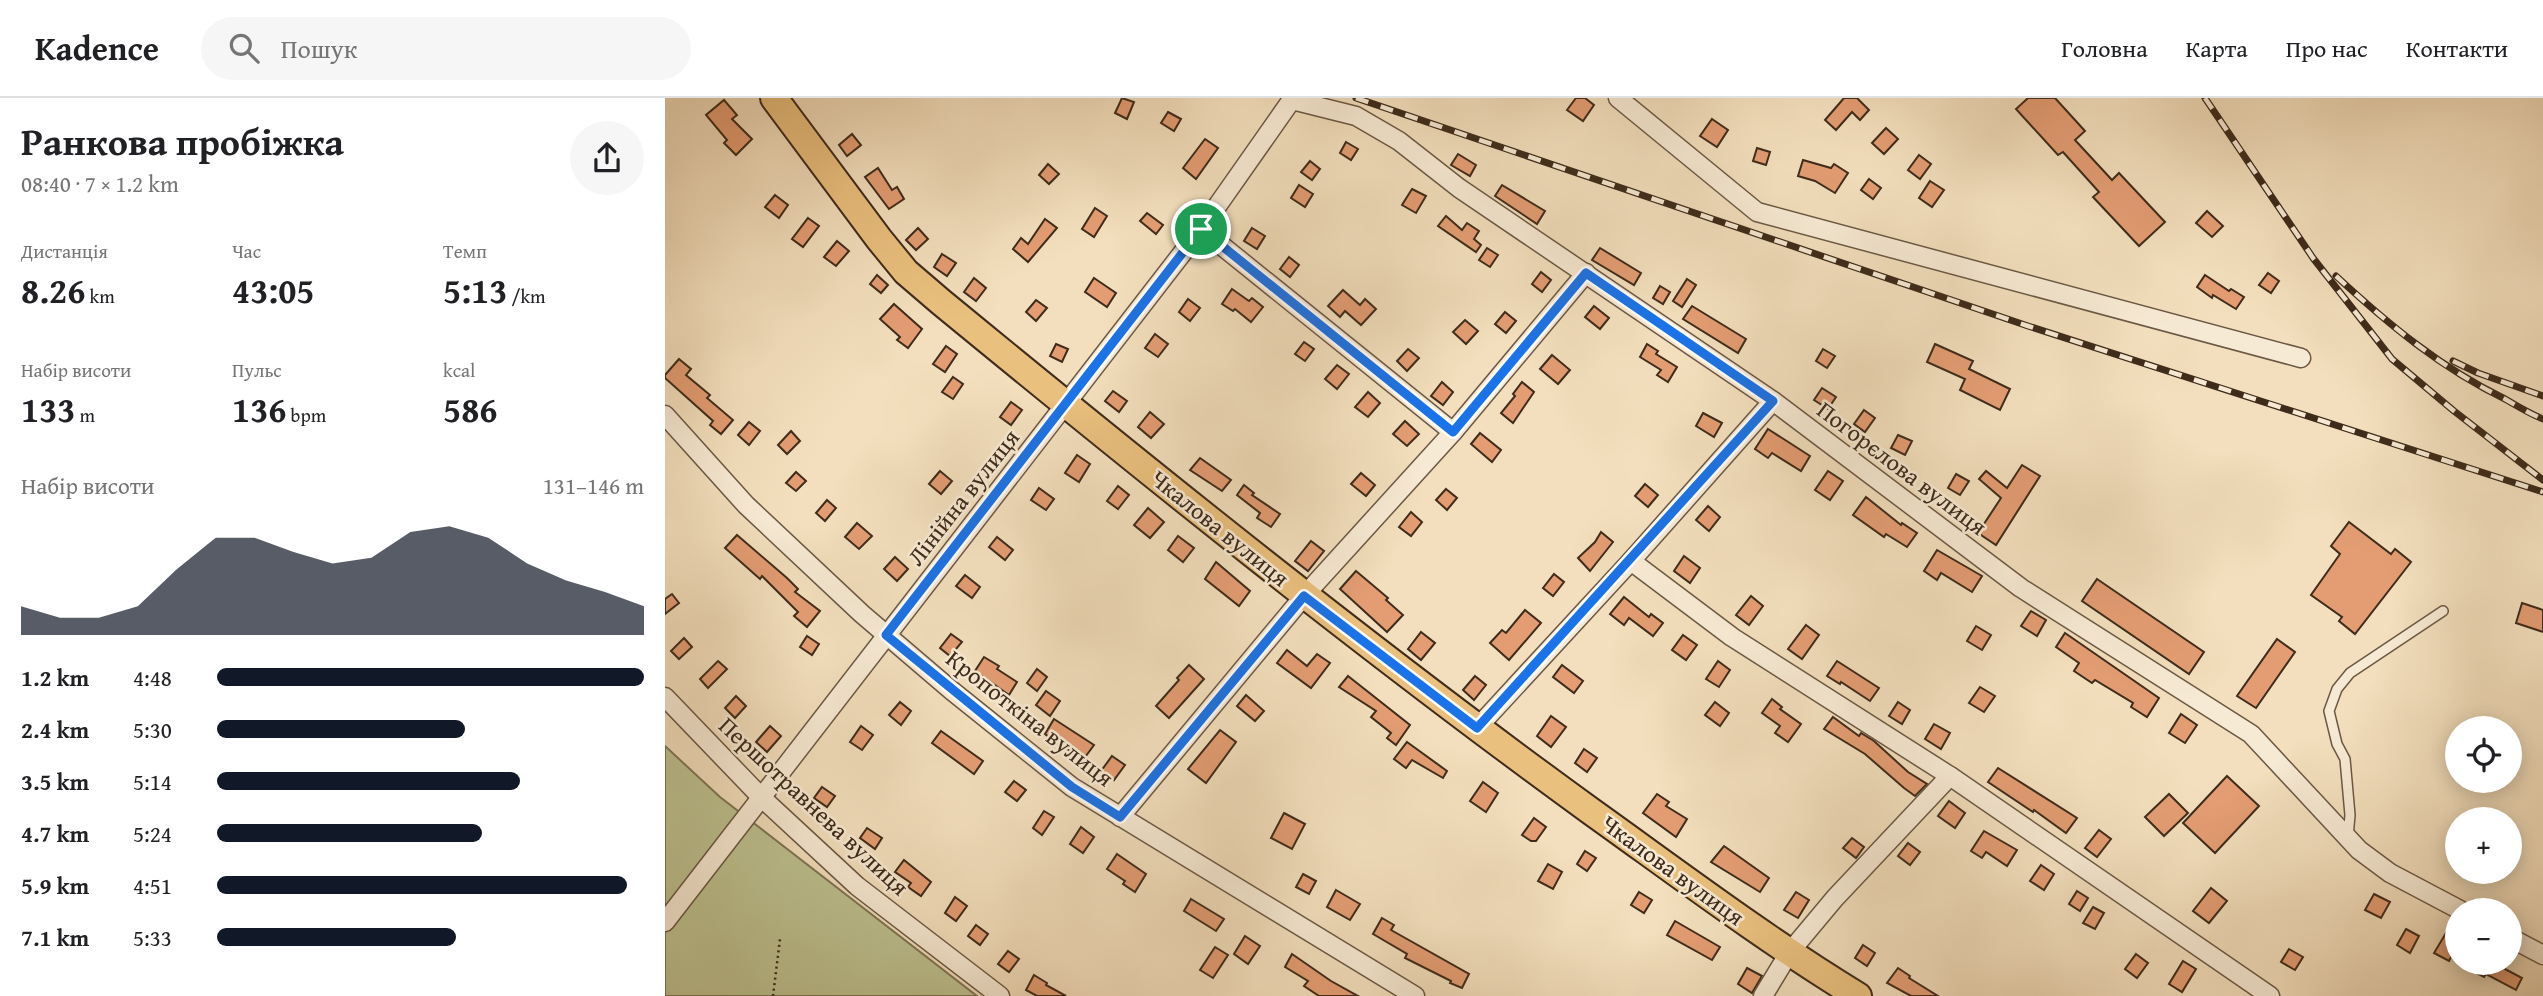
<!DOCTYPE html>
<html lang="uk">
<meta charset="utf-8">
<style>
:root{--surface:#fff;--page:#f6f6f6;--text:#202124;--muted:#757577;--line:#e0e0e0;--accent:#111827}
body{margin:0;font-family:"Gentium Book Plus",serif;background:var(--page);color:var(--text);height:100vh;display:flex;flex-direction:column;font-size:26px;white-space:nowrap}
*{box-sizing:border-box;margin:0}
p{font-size:23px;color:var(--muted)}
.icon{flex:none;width:38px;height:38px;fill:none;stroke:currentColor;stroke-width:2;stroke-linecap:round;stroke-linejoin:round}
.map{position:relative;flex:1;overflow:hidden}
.sheet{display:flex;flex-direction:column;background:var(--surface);width:665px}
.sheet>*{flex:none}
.fabs{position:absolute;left:1780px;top:618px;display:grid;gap:14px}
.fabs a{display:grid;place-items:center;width:77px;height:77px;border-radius:50%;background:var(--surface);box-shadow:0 4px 18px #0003;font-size:35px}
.pin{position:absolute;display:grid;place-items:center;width:60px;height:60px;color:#fff;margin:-30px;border:4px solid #fff;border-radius:50%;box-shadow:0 2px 7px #0007}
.round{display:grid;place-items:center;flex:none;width:74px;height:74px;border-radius:37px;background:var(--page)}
.overview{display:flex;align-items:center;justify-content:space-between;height:119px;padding:0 21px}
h1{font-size:38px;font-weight:600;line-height:52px}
.figures{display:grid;grid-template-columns:repeat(3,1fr);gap:10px;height:119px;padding:7px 21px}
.figures div{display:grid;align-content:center}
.figures b{font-size:35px;font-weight:600}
.figures small{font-size:19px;font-weight:400}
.figures p{font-size:19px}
.chart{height:196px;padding:14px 21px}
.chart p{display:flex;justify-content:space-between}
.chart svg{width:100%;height:126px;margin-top:7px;fill:var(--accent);opacity:.7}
ul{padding:0 21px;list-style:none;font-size:23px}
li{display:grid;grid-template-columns:112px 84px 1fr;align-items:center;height:52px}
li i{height:18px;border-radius:9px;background:var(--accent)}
header{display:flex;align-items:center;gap:42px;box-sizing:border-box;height:98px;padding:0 35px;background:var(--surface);border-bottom:2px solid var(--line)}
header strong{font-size:33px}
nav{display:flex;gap:38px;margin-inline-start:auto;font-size:24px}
.search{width:490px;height:63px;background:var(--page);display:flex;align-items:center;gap:18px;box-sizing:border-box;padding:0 24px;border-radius:38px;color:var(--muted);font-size:26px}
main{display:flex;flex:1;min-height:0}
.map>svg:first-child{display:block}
.green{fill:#bdc190;stroke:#7e7656;stroke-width:2}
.building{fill:#e49d73;stroke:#3e2b1b;stroke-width:2}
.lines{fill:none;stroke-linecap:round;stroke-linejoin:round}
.lane-casing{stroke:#6b5844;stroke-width:12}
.street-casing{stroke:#6b5844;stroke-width:21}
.primary-casing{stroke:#3e2b1b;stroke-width:30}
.path{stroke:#3e2b1b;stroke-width:2.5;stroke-dasharray:2 3.5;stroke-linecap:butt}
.lane{stroke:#f7ead4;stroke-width:9}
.street{stroke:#f7ead4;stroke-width:18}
.primary{stroke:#eac07e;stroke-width:26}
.rail-casing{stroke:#3e2b1b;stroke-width:7}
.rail{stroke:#f7ead4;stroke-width:4.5;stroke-dasharray:13;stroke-linecap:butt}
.route-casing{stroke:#fff;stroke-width:14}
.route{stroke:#1a73e8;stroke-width:9}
.labels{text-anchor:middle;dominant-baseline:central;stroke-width:5;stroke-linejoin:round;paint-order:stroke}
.street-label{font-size:24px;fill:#3e2b1b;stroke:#f7ead4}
</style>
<header>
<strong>Kadence</strong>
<div class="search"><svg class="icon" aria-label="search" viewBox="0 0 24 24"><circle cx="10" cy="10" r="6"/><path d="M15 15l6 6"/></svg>Пошук</div>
<nav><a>Головна</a><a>Карта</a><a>Про нас</a><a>Контакти</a></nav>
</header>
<main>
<section class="sheet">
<div class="overview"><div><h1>Ранкова пробіжка</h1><p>08:40 · 7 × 1.2 km</p></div><a class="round"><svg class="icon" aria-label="share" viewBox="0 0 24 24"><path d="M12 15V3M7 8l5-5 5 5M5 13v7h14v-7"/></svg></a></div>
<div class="figures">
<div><p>Дистанція</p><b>8.26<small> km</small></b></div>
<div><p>Час</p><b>43:05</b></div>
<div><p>Темп</p><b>5:13<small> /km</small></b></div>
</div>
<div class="figures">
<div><p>Набір висоти</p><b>133<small> m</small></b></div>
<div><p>Пульс</p><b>136<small> bpm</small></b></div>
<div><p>kcal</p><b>586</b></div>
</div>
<div class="chart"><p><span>Набір висоти</span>131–146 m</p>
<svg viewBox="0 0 160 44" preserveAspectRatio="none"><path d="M0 44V34L10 38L20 38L30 34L40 21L50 10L60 10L70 15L80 19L90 17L100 8L110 6L120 10L130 19L140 25L150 29L160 34V44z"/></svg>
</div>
<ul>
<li><b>1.2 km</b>4:48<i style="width:100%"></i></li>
<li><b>2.4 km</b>5:30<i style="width:58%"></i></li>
<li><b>3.5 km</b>5:14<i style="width:71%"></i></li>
<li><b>4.7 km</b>5:24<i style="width:62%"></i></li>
<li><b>5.9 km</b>4:51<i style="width:96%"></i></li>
<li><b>7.1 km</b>5:33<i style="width:56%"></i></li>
</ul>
</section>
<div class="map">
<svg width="1878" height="898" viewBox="0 0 1878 898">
<rect width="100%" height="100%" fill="#f3dfbd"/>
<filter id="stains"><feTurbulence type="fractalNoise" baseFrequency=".00286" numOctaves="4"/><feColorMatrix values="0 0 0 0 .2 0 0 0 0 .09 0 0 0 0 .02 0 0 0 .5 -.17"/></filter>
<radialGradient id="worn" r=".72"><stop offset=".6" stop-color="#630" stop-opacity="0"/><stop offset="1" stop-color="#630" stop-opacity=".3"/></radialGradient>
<polygon class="green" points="0,648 55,699 312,898 0,898"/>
<g class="building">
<polygon points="457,0 469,4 462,21 450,15"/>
<polygon points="911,0 920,0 929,7 918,23 902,12"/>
<polygon points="1179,0 1192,0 1204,12 1195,22 1187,14 1171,32 1160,22"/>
<polygon points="1363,0 1390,0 1420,33 1410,42 1447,82 1454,75 1500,124 1474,148 1428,99 1434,94 1398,54 1393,57 1351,11"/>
<polygon points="59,2 72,17 67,21 87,41 71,57 59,45 62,42 41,17"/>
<polygon points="503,14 516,21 509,33 496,25"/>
<polygon points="1047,21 1063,32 1052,49 1035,38"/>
<polygon points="1221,30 1233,41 1219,56 1207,45"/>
<polygon points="187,36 196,47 182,58 174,47"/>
<polygon points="540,41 553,50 531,81 518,70"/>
<polygon points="681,44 693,51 686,62 675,55"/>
<polygon points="1092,50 1105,54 1101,67 1088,63"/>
<polygon points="793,56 811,67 805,78 786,67"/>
<polygon points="1254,57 1266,66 1255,81 1243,72"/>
<polygon points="1138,62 1166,70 1169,66 1183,75 1170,95 1150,83 1133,78"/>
<polygon points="645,63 655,71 647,82 636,74"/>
<polygon points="383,66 394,76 384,86 374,77"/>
<polygon points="213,70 227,92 232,89 239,101 224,111 200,79"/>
<polygon points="1204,81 1216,90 1208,101 1196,92"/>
<polygon points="1265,83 1279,92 1267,109 1254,100"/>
<polygon points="634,87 648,96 640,109 626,100"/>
<polygon points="837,87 880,113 872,126 830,98"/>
<polygon points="747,91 761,98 751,115 737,107"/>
<polygon points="110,97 123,107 114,120 100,109"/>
<polygon points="430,110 442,118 429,139 417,131"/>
<polygon points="1542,113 1558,128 1547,139 1531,125"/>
<polygon points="482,115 498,127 491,136 475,123"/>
<polygon points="781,118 797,132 802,125 814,133 809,141 816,147 811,154 773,128"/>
<polygon points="143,120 154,128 138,149 127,141"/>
<polygon points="380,121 392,130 363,164 348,151 356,140 363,146"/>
<polygon points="253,130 263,141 251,152 241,142"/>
<polygon points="587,130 600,138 592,151 579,143"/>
<polygon points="172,143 184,153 171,168 159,159"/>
<polygon points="822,150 833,157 825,169 814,162"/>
<polygon points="935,150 976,175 969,187 927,162"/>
<polygon points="277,156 291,165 282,178 269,169"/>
<polygon points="624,159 634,167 625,179 615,171"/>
<polygon points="876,174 886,182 877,194 867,186"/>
<polygon points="1603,175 1614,183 1606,195 1594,187"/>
<polygon points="212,177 223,187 216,195 205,186"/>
<polygon points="1540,177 1564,193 1566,191 1579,199 1571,211 1548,197 1547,200 1532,189"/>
<polygon points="309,180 321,190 311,203 299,194"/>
<polygon points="429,180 451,195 442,209 420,194"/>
<polygon points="1022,181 1031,187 1017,209 1008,203"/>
<polygon points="995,188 1005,194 998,206 988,200"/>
<polygon points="567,191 584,203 587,200 598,209 586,224 570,211 568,213 557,206"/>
<polygon points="678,192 695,207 700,201 711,211 696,227 680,213 675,219 663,208"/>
<polygon points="523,201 535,210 525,223 514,214"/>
<polygon points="371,202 382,210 371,223 361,214"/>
<polygon points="229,206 257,231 243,250 232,242 235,239 215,221"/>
<polygon points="929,208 944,220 935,231 920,219"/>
<polygon points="1027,208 1081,241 1073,255 1018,221"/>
<polygon points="840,214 851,223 841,235 830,226"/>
<polygon points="800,222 813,233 801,246 788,234"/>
<polygon points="490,236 503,246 493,259 480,250"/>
<polygon points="639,244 649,251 640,263 630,256"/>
<polygon points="391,246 403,251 397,264 385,258"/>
<polygon points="982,246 993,253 991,256 1012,269 1003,284 992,277 996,272 975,259"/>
<polygon points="1270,246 1308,263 1304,271 1345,291 1335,312 1295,292 1300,281 1262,264"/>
<polygon points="281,248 292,256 280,274 268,266"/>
<polygon points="743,251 754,260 742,273 732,263"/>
<polygon points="1158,251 1170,258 1162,270 1151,263"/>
<polygon points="887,257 905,272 893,286 875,271"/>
<polygon points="14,261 26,271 21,277 45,297 42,300 68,322 56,336 45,327 48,323 0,280 0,277"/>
<polygon points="672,267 684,276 672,291 660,281"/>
<polygon points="288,279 298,286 288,301 277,294"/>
<polygon points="777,284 788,294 778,307 766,298"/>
<polygon points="857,284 869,294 848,325 836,315 850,298 848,296"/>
<polygon points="1157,290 1171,299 1163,311 1149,302"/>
<polygon points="448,293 462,303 454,314 440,303"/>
<polygon points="703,294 715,305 703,319 690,309"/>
<polygon points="346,304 357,312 346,327 335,319"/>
<polygon points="1199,312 1210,320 1200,334 1189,326"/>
<polygon points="485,314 499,326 486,340 473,329"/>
<polygon points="1038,315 1057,325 1049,339 1031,328"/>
<polygon points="740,323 754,336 742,348 728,336"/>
<polygon points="84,324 95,333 84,347 73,337"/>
<polygon points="1103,331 1145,358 1136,373 1107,355 1103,360 1090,351"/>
<polygon points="126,333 135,343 122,356 113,347"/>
<polygon points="815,335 836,352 827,364 806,346"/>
<polygon points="1233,337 1247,343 1240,357 1226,350"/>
<polygon points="412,357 425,366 414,384 400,375"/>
<polygon points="535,360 566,382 557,393 525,372"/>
<polygon points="1357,367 1375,378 1331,447 1313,435 1336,400 1314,381 1321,373 1342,390"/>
<polygon points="275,373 287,383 276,396 264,386"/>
<polygon points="1163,373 1178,383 1165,402 1150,392"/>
<polygon points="131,374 141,383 131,393 121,385"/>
<polygon points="696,375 710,387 701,398 686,386"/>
<polygon points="1291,376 1304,383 1295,397 1283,390"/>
<polygon points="980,386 993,397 983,409 970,398"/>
<polygon points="579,387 589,395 587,397 615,416 606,429 592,420 595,415 572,397"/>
<polygon points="453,388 464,397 453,411 442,403"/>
<polygon points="374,390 389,401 381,412 366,402"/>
<polygon points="781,391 792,400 782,412 771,402"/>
<polygon points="1201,399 1236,427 1237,425 1252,435 1242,449 1221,436 1219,439 1188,417"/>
<polygon points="162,402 171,410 160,423 151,415"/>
<polygon points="1043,408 1055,419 1044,433 1031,422"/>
<polygon points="483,410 499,424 485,440 469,427"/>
<polygon points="746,414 757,424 746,438 734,429"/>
<polygon points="1684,424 1726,456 1730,451 1746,464 1690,536 1674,523 1677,519 1646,497 1675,456 1666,448"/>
<polygon points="192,425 207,438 194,451 180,439"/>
<polygon points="936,434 948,444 925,473 913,460 930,444"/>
<polygon points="72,437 122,480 133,491 130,494 155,513 142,529 129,518 133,514 97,478 95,481 60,450"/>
<polygon points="513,438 529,450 518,464 503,452"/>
<polygon points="332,439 348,452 340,462 324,449"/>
<polygon points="646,443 659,453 643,473 630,463"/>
<polygon points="1272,452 1317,478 1307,494 1276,475 1272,482 1259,473"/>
<polygon points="1019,458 1035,470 1025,485 1009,473"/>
<polygon points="230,459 243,471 232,483 219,471"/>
<polygon points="551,464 585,493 574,508 540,481"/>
<polygon points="691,473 723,500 721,502 738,517 722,534 675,491"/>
<polygon points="889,476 899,484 888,498 878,490"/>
<polygon points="300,477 315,489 307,500 291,488"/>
<polygon points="1432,481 1539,554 1524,576 1417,503"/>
<polygon points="7,496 14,505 0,516 0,501"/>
<polygon points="1086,498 1098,508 1084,527 1071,517"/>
<polygon points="959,499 984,519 986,516 998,525 988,538 964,520 959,527 945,516"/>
<polygon points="1857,505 1878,512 1878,534 1851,525"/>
<polygon points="860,512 876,525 844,562 825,545 837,532 841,535"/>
<polygon points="1366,513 1381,522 1372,538 1356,528"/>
<polygon points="1141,527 1154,537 1137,561 1123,551"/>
<polygon points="1311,528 1326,537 1317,552 1302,543"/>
<polygon points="756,534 770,545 756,562 743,551"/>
<polygon points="1400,535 1494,600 1482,619 1466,609 1468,605 1430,582 1427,585 1409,573 1414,565 1391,549"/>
<polygon points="286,536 297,544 285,558 275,550"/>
<polygon points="1018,537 1032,547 1021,562 1007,552"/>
<polygon points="142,538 154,546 147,557 135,549"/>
<polygon points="19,540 27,549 14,561 6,553"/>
<polygon points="1612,541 1630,554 1591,610 1572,598"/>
<polygon points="622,552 642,568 652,556 665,565 646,590 612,565"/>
<polygon points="319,559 334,568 332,571 352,584 344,597 310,573"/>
<polygon points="53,563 62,571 43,590 35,581"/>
<polygon points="1053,563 1065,572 1054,589 1041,581"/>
<polygon points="1172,563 1214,590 1205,603 1176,584 1175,586 1162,578"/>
<polygon points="524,567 539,581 504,620 491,608 514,582 512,580"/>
<polygon points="897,567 918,583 909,595 888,579"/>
<polygon points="372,571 382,579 372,593 362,585"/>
<polygon points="683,578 745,627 731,647 722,640 726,635 706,619 711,613 674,589"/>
<polygon points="810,578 821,587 809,602 798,592"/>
<polygon points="1315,589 1330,598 1319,614 1304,605"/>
<polygon points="381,593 395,603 385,618 371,607"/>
<polygon points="581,597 599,613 590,623 572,608"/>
<polygon points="71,598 81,608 70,620 60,610"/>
<polygon points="1107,601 1117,609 1115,611 1136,626 1123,644 1110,635 1115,628 1097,615"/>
<polygon points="235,604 246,613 236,627 224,617"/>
<polygon points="1050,604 1064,615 1055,628 1040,617"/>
<polygon points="1233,604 1245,612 1237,626 1224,618"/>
<polygon points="1516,616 1532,627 1520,645 1504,635"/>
<polygon points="886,618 901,629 886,649 872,638"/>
<polygon points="1168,619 1194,638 1196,635 1209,643 1243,674 1262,686 1250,698 1239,690 1200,656 1159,631"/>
<polygon points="389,621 429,647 418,662 402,651 401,653 380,636"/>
<polygon points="1269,626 1285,635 1276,651 1260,641"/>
<polygon points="105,628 116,638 102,654 91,644"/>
<polygon points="196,628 208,637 197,652 185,644"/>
<polygon points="555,632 571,644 541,685 523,671"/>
<polygon points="276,633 318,663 309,676 267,645"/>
<polygon points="742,644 782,673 778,680 747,662 741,670 729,661"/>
<polygon points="919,651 932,660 922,674 910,665"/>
<polygon points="447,658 460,667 449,682 436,673"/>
<polygon points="1333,670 1412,720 1401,735 1369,712 1368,714 1323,684"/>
<polygon points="1562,678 1594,708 1550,755 1518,725"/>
<polygon points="349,683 361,692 352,703 340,694"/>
<polygon points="818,684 833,695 821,714 805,703"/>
<polygon points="157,689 170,698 162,709 149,700"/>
<polygon points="992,696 1004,704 1001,708 1022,721 1011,739 978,715"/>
<polygon points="1504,696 1523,715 1499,738 1480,719"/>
<polygon points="1284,703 1300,715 1290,730 1273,718"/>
<polygon points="379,713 389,719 377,737 368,730"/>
<polygon points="619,715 640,726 627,751 606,740"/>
<polygon points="869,720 881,729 871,743 866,743 857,737"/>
<polygon points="416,729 429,739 418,755 405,746"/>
<polygon points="202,730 217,740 210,751 195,740"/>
<polygon points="1434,732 1446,741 1432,759 1420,750"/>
<polygon points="1319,733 1352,752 1342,768 1321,754 1317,760 1306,753"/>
<polygon points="1187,740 1199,749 1191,760 1178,750"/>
<polygon points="1243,745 1255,754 1245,767 1233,758"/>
<polygon points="1059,748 1104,780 1095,794 1046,764"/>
<polygon points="920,753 931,760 922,773 912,766"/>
<polygon points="452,756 481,776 470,794 458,786 460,783 442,771"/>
<polygon points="239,762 266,784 256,798 243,789 246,785 230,774"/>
<polygon points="883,766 897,774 888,791 873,783"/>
<polygon points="1376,767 1389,776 1379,792 1365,783"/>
<polygon points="638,776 651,783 644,796 631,789"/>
<polygon points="1546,790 1562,803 1544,825 1528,813"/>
<polygon points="671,792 695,806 685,822 662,809"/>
<polygon points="1412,793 1423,800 1415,813 1404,806"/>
<polygon points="974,794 987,802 979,815 966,807"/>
<polygon points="1131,794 1144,802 1133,820 1119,812"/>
<polygon points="1709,796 1725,804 1716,820 1700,812"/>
<polygon points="290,799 302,808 291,823 280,815"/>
<polygon points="526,801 559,821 551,833 519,813"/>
<polygon points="1428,809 1439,815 1430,831 1418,825"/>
<polygon points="717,820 729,827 726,832 804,876 797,890 785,885 786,883 740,860 742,856 708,836"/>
<polygon points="1010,823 1055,849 1047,862 1002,837"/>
<polygon points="311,827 323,836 315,847 303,838"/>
<polygon points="1741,831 1754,838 1745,855 1732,847"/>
<polygon points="1781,835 1792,841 1792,848 1784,863 1769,855"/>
<polygon points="580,838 595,848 583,866 569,856"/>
<polygon points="1198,847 1210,855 1202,868 1190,860"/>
<polygon points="550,849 563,857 548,880 535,872"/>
<polygon points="1624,851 1638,859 1630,872 1616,864"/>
<polygon points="343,853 354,861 344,874 333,866"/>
<polygon points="627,856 666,883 693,898 654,898 639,888 643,883 620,869"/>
<polygon points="1471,856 1483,865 1472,880 1460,871"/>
<polygon points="1518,863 1531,871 1517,894 1504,886"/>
<polygon points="1799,864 1827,864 1857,880 1851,892 1821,876 1819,879 1806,872 1807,869"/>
<polygon points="1082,870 1097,878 1087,895 1073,886"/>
<polygon points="1233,870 1245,878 1244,880 1273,898 1246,898 1222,885"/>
<polygon points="369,877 382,885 381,887 401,898 372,898 361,892"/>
</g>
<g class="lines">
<defs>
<polyline id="lane" points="1683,739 1685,717 1680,661 1672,646 1664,613 1672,591 1685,575 1778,513"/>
<g id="street">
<polyline points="953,0 1092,114 1636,260"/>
<polyline points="627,2 691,18 734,43 794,90 1108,303 1356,490 1586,636 1694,752 1725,775 1795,812"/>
<polyline points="536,131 788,334"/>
<polyline points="0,317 81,407 197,516 286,592 407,689 750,898"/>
<polyline points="966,463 1067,539 1285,678 1605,898"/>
<polyline points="0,599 97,700 192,788 335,898"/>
<polyline points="812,630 966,463 1108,303"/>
<polyline points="455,719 639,498 788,334 921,175"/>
<polyline points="0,824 536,131 628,0"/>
<polyline points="1844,839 1878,857"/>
<polyline points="1098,898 1124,855 1170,800 1285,678"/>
</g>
<path id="primary" d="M109 0 214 141 241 174 276 204C489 379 704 552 927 714 1015 777 1101 842 1193 898"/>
</defs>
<use href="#lane" class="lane-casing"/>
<use href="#street" class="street-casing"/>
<use href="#primary" class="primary-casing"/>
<polyline class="path" points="108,898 115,841"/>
<use href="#lane" class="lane"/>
<use href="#street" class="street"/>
<use href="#primary" class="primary"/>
<defs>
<g id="rail">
<polyline points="691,0 1363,228 1878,394"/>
<polyline points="1540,0 1648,160 1727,261 1789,313 1878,382"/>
<path d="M1671 178C1723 226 1776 270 1840 301 1852 308 1865 316 1878 321"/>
<polyline points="1788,263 1813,275 1878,298"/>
</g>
</defs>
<use href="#rail" class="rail-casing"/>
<use href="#rail" class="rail"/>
</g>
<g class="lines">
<defs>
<polygon id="route" points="536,131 788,334 921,175 1108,303 812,630 639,498 455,719 407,689 221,537"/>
</defs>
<use href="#route" class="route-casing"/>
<use href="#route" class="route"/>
</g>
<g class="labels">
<g class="street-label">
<text transform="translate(1237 370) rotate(37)">Погорєлова вулиця</text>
<text transform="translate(298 399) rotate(-52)">Лінійна вулиця</text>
<text transform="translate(555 430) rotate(39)">Чкалова вулиця</text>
<text transform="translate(365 620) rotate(38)">Кропоткіна вулиця</text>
<text transform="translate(149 708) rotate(43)">Першотравнева вулиця</text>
<text transform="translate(1008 772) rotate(36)">Чкалова вулиця</text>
</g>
</g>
<rect width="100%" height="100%" filter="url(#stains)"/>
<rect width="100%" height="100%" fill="url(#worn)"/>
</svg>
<div class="fabs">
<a><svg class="icon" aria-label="locate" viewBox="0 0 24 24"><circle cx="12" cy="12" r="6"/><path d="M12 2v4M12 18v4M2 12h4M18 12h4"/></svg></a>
<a>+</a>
<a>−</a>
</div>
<div class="pin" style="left:536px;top:131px;background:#1e9e55"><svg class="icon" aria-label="arrive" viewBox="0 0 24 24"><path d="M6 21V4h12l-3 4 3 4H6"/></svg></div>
</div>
</main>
